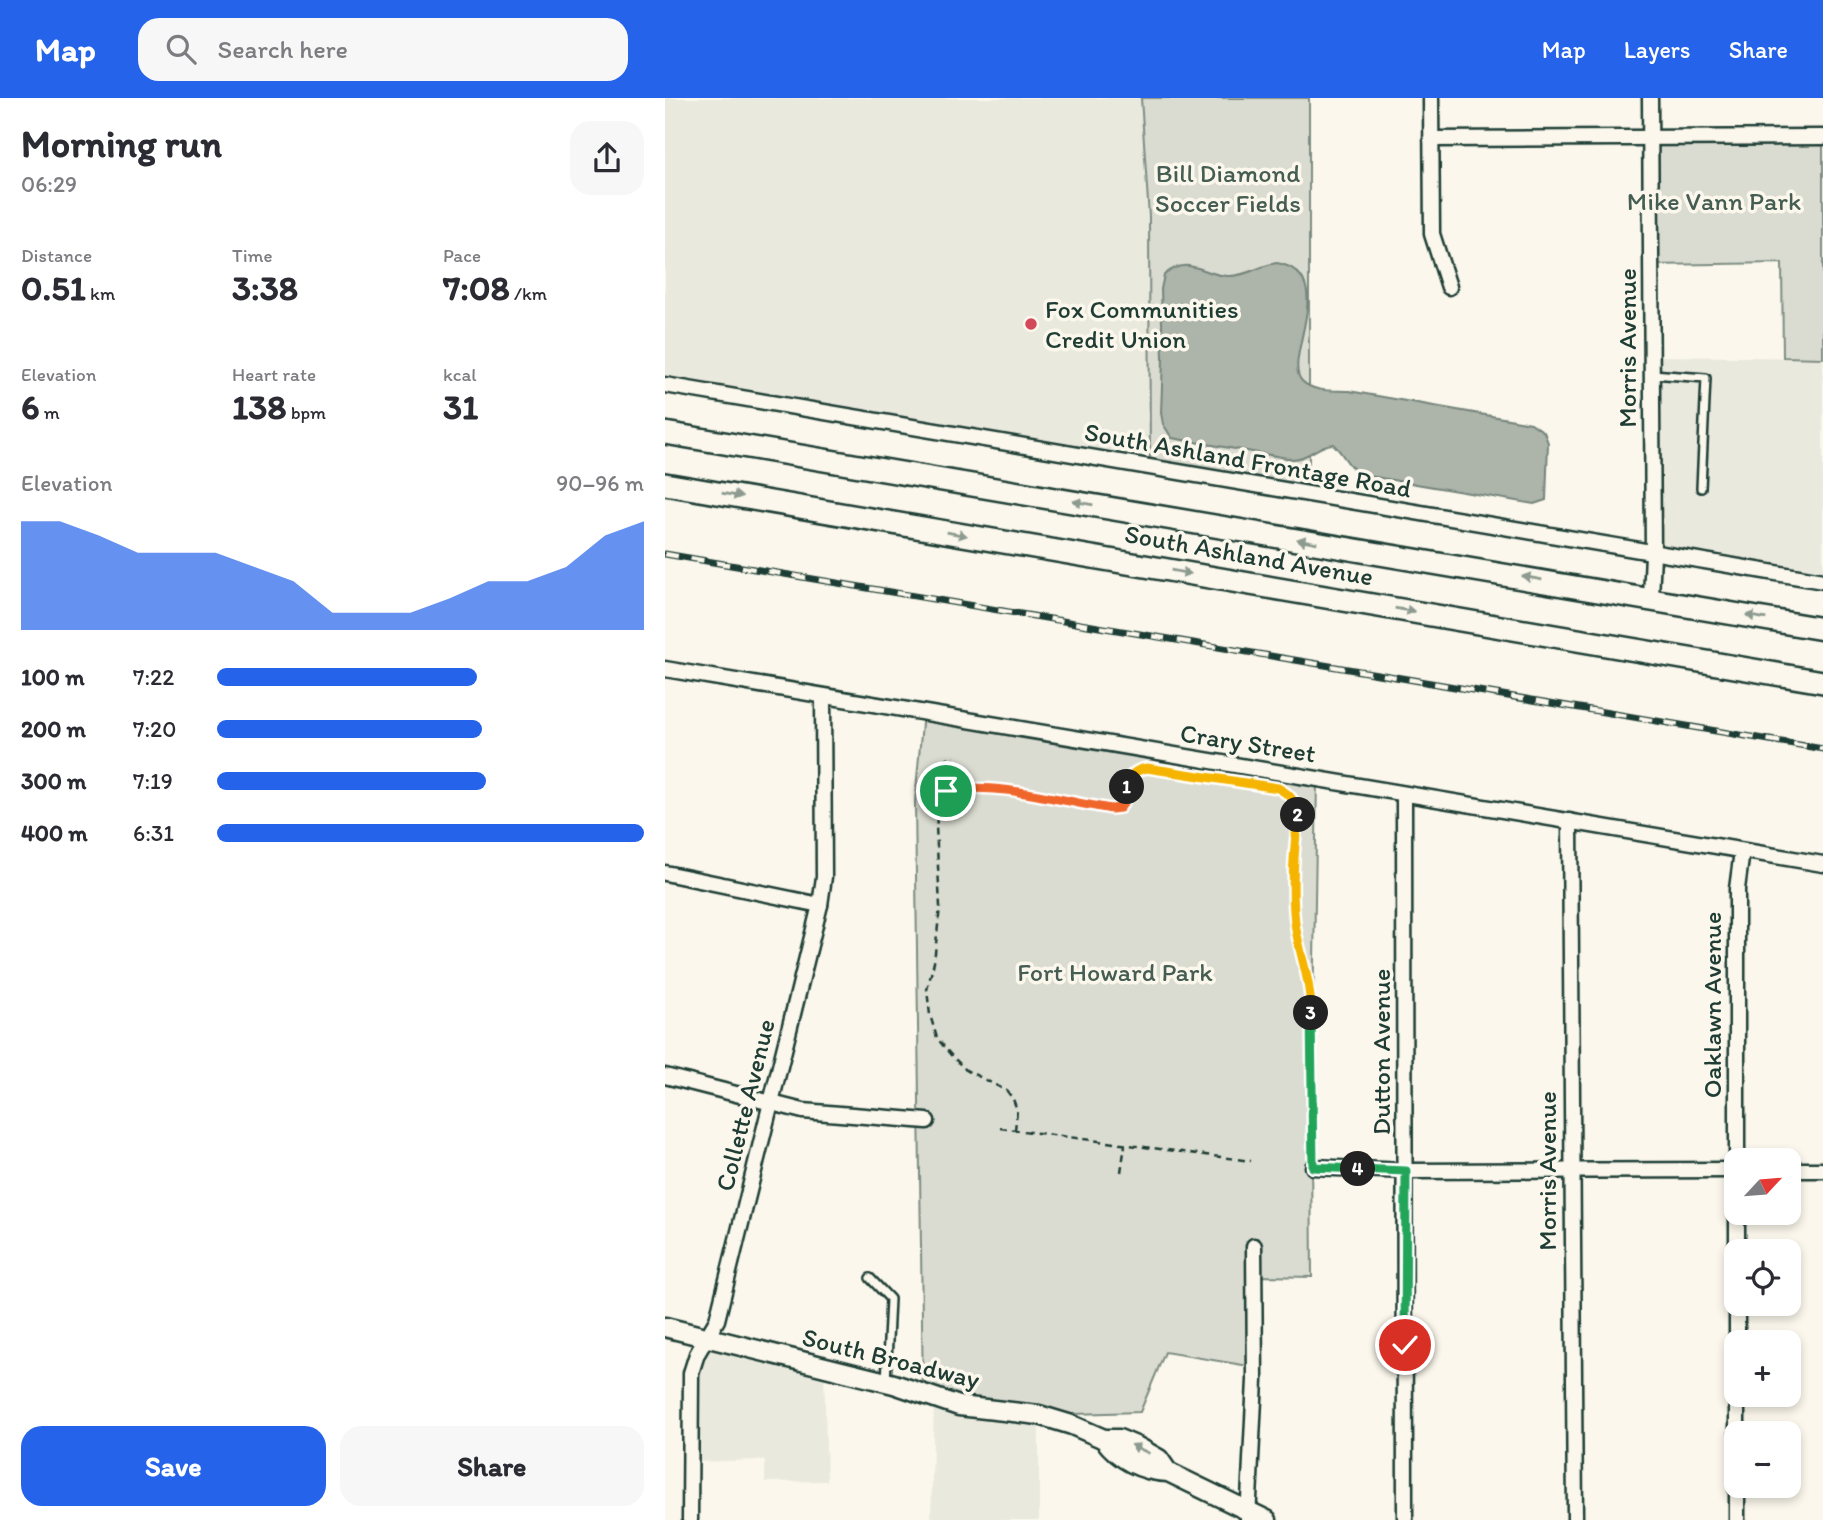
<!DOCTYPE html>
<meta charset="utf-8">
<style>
:root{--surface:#fff;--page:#f7f7f7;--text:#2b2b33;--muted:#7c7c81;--accent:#2563eb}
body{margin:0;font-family:Itim,sans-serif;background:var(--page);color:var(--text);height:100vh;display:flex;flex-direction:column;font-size:26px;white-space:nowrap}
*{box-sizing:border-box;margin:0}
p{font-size:23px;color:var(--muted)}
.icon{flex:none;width:38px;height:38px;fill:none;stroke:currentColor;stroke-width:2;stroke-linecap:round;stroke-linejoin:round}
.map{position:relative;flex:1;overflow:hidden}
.panel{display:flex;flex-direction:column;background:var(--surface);width:665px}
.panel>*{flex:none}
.needle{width:46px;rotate:64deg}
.fabs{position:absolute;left:1059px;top:1050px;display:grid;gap:14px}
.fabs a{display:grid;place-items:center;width:77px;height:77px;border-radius:14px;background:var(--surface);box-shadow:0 4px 10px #0003;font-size:35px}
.pin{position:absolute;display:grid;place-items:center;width:60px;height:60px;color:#fff;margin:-30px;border:4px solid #fff;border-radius:50%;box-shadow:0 2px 7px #0007}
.km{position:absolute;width:35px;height:35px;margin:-18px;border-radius:50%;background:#222;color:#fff;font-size:19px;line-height:35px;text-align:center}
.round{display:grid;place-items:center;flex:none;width:74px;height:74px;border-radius:21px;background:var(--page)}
.summary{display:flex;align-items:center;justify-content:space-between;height:119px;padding:0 21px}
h1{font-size:38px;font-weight:800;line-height:52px}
.stats{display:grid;grid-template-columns:repeat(3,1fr);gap:10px;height:119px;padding:7px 21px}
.stats div{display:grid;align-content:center}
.stats b{font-size:35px;font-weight:800}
.stats small{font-size:19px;font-weight:400}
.stats p{font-size:19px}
.chart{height:196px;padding:14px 21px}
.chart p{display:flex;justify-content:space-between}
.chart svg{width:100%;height:126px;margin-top:7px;fill:var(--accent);opacity:.7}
.button{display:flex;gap:14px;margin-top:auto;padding:14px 21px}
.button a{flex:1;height:80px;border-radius:21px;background:var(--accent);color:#fff;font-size:28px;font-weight:800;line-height:80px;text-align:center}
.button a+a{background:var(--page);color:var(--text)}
ul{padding:0 21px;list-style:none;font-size:23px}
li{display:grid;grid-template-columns:112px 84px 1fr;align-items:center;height:52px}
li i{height:18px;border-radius:9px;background:var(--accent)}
header{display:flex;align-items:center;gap:42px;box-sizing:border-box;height:98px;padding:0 35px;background:var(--accent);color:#fff}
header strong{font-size:33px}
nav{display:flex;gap:38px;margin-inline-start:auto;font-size:24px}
.search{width:490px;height:63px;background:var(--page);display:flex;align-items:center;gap:18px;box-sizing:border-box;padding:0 24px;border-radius:21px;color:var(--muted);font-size:26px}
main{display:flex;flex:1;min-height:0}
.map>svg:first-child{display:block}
.built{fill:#eae9de}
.green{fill:#dbdcd1;stroke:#7d8c82;stroke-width:2}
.water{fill:#adb4aa;stroke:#74847b;stroke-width:2}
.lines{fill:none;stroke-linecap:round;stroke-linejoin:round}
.service-casing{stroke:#1f3d34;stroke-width:12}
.minor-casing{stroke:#1f3d34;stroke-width:19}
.tertiary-casing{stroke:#1f3d34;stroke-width:23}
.secondary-casing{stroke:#1f3d34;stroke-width:26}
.path{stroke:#1f3d34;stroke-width:2.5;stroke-dasharray:7 5;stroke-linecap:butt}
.service{stroke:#fbf7ec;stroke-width:7}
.minor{stroke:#fbf7ec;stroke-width:14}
.tertiary{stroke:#fbf7ec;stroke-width:18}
.secondary{stroke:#fbf7ec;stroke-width:21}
.rail-casing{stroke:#1f3d34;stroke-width:7}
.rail{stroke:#fbf7ec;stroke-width:4.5;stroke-dasharray:13;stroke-linecap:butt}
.oneway{fill:#8d9a90}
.split-1-casing{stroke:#fff;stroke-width:14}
.split-2-casing{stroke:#fff;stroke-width:14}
.split-3-casing{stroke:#fff;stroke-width:14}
.split-4-casing{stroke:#fff;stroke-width:14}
.split-5-casing{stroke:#fff;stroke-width:14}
.split-1{stroke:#f0652b;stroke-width:9}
.split-2{stroke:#f5b400;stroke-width:9}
.split-3{stroke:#f5b400;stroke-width:9}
.split-4{stroke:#22a559;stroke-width:9}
.split-5{stroke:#22a559;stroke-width:9}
.poi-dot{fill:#d1495b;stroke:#fbf7ec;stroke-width:2.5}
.labels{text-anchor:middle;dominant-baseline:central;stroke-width:7;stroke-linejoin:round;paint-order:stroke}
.park-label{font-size:26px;fill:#455d53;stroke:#fbf7ec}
.poi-label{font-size:26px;fill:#1f3d34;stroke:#fbf7ec;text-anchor:start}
.street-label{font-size:26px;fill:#1f3d34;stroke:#fbf7ec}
</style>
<header>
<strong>Map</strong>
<div class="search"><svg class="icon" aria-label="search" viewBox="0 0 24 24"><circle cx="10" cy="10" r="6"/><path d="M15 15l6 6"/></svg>Search here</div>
<nav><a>Map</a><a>Layers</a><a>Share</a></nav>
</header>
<main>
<section class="panel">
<div class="summary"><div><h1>Morning run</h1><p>06:29</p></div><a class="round"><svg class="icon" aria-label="share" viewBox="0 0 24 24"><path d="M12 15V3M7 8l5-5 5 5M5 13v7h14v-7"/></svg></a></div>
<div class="stats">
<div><p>Distance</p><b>0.51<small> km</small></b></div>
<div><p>Time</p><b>3:38</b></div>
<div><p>Pace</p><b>7:08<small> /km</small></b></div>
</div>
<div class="stats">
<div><p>Elevation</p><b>6<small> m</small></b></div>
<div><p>Heart rate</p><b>138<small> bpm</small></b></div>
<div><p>kcal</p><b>31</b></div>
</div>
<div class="chart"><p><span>Elevation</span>90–96 m</p>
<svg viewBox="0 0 160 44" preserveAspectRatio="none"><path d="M0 44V6L10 6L20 11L30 17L40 17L50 17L60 22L70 27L80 38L90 38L100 38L110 33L120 27L130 27L140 22L150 11L160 6V44z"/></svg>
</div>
<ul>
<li><b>100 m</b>7:22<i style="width:61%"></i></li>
<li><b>200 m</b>7:20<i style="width:62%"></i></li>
<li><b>300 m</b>7:19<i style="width:63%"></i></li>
<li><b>400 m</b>6:31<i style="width:100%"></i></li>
</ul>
<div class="button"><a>Save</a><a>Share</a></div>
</section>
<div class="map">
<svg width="1158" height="1422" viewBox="0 0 1158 1422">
<rect width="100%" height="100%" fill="#fbf7ec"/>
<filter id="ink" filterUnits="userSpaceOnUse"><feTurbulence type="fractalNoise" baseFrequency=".0143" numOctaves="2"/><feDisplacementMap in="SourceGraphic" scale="14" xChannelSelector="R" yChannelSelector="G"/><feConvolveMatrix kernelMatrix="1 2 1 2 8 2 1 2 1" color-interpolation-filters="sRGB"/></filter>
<g filter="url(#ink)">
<g class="built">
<polygon points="0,0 476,0 484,119 485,370 0,287"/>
<polygon points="986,258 1158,260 1158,483 988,456"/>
<polygon points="40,1239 159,1269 162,1383 100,1384 100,1362 25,1364 25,1289"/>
<polygon points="269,1302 374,1317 374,1422 266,1422"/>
</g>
<g class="green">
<polygon points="476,0 644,0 644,397 485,370 484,119"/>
<polygon points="1158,39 1158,260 1118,259 1117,165 986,167 986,40"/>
<polygon points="258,614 652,681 646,1045 647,1179 590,1178 590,1269 500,1254 475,1314 374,1317 258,1298 250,703"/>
</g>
<path class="water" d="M612 165C676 177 616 263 637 283 649 295 669 292 684 293L866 325 879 334 883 345 881 402 869 406 698 377C683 371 680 357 668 346 652 347 646 360 628 361L507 340 498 326 496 315 498 260 496 191 499 177C524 156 537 177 563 178 580 179 595 167 612 165Z"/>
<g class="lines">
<defs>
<g id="service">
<polyline points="987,276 1041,280 1036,390"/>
<polyline points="205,1180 225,1201 221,1284"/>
</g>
<g id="minor">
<polyline points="766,0 767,136 784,189"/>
<polyline points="985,0 988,456 986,500"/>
<polyline points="766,41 1158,39"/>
<polyline points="0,287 1158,483"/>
<polyline points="0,571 1158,766"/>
<polyline points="739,696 740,1422"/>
<polyline points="905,723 910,1422"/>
<polyline points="0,775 155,807"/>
<polyline points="0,978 138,1013 262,1023"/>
<polyline points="1072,1062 1072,791 1077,753"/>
<polyline points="648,1069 741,1073 1071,1072"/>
<polyline points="1124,1072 1158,1072"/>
<polyline points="1072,1153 1072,1115"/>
<polyline points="1072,1244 1072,1206"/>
<polyline points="1072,1335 1072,1297"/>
<polyline points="583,1421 590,1282 589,1148"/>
<polyline points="25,1422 26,1275 32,1256 52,1222 155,807 159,779 158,598"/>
<polyline points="1072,1422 1072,1388"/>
</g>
<g id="tertiary">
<polyline points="0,1229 229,1286 294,1308 374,1317 407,1327 439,1341 454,1341 473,1349 494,1361 503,1374"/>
<path d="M439 1341C455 1362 477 1373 503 1374L602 1422"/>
</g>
<g id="secondary">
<polyline points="0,335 1158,531"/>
<polyline points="0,386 1158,584"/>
</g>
</defs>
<use href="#service" class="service-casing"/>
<use href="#minor" class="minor-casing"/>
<use href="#tertiary" class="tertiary-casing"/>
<use href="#secondary" class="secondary-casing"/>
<g class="path">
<polyline points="275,701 281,662 289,658"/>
<polyline points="335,1030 586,1063"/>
<path d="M350 1032 352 1012 348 1001 342 993 301 972 285 956 272 940 265 917 262 892 269 864 275 809 271 728 275 704 280 693C334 683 393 704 446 711L455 710 460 702 465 678 473 672 482 670 613 690 622 695 630 703 633 717 627 764 631 826 643 875 646 904 648 1056"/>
<polyline points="456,1074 460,1047"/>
</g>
<use href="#service" class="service"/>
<use href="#minor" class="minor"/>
<use href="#tertiary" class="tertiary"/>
<use href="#secondary" class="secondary"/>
<defs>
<polyline id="rail" points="0,456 1158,651"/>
</defs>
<use href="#rail" class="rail-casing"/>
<use href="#rail" class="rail"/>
</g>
<defs><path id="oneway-solid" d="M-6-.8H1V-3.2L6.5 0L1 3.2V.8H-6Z" transform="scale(1.75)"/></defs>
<g class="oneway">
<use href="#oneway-solid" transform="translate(67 397) rotate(10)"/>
<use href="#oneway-solid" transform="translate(418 405) rotate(-170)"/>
<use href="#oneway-solid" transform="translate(292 436) rotate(10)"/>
<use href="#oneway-solid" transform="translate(642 443) rotate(-170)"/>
<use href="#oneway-solid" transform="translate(516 474) rotate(10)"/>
<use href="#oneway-solid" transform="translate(867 480) rotate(-170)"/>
<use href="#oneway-solid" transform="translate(740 512) rotate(10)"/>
<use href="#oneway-solid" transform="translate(1091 519) rotate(-170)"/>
<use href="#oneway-solid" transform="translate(475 1351) rotate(-154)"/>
</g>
</g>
<g class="lines" filter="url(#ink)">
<defs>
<path id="split-1" d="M281 693C331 683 395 703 446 711L455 710 460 702 462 689"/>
<path id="split-2" d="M462 689C464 676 471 672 482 670L613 690C626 697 630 703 633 717"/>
<path id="split-3" d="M633 717C629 753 626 789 630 825 634 856 646 881 646 915"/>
<polyline id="split-4" points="646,915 648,1069 693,1071"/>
<polyline id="split-5" points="693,1071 741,1073 740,1247"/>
</defs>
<use href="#split-1" class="split-1-casing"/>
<use href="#split-2" class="split-2-casing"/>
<use href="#split-3" class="split-3-casing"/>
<use href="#split-4" class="split-4-casing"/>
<use href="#split-5" class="split-5-casing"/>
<use href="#split-1" class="split-1"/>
<use href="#split-2" class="split-2"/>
<use href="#split-3" class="split-3"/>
<use href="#split-4" class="split-4"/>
<use href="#split-5" class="split-5"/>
</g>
<circle class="poi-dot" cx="366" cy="226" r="7"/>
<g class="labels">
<g class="park-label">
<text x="563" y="75">Bill Diamond<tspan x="563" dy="30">Soccer Fields</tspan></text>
<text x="1049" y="103">Mike Vann Park</text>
<text x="450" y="874">Fort Howard Park</text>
</g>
<g class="poi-label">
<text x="380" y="211">Fox Communities<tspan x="380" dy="30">Credit Union</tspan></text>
</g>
<g class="street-label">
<text transform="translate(962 250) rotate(-90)">Morris Avenue</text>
<text transform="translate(583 362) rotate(10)">South Ashland Frontage Road</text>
<text transform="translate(584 457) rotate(10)">South Ashland Avenue</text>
<text transform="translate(583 645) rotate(9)">Crary Street</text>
<text transform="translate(1047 907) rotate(-90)">Oaklawn Avenue</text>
<text transform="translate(716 954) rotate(-90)">Dutton Avenue</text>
<text transform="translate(80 1007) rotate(-76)">Collette Avenue</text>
<text transform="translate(882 1073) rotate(-90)">Morris Avenue</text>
<text transform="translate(226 1260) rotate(14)">South Broadway</text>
</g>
</g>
</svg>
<div class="fabs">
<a><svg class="needle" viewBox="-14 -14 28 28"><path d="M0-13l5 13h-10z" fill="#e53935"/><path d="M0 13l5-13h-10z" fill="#7c7c81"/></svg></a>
<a><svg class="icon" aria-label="locate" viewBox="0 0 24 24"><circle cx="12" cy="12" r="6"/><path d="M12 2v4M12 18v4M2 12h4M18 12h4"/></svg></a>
<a>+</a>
<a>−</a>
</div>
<div class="pin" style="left:281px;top:693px;background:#1e9e55"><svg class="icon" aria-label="arrive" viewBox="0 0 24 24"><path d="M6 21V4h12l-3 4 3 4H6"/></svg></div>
<div class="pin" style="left:740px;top:1247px;background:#d93025"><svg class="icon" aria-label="check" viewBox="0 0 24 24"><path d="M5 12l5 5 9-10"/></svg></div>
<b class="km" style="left:462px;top:689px">1</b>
<b class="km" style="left:633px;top:717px">2</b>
<b class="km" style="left:646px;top:915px">3</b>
<b class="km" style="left:693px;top:1071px">4</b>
</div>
</main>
